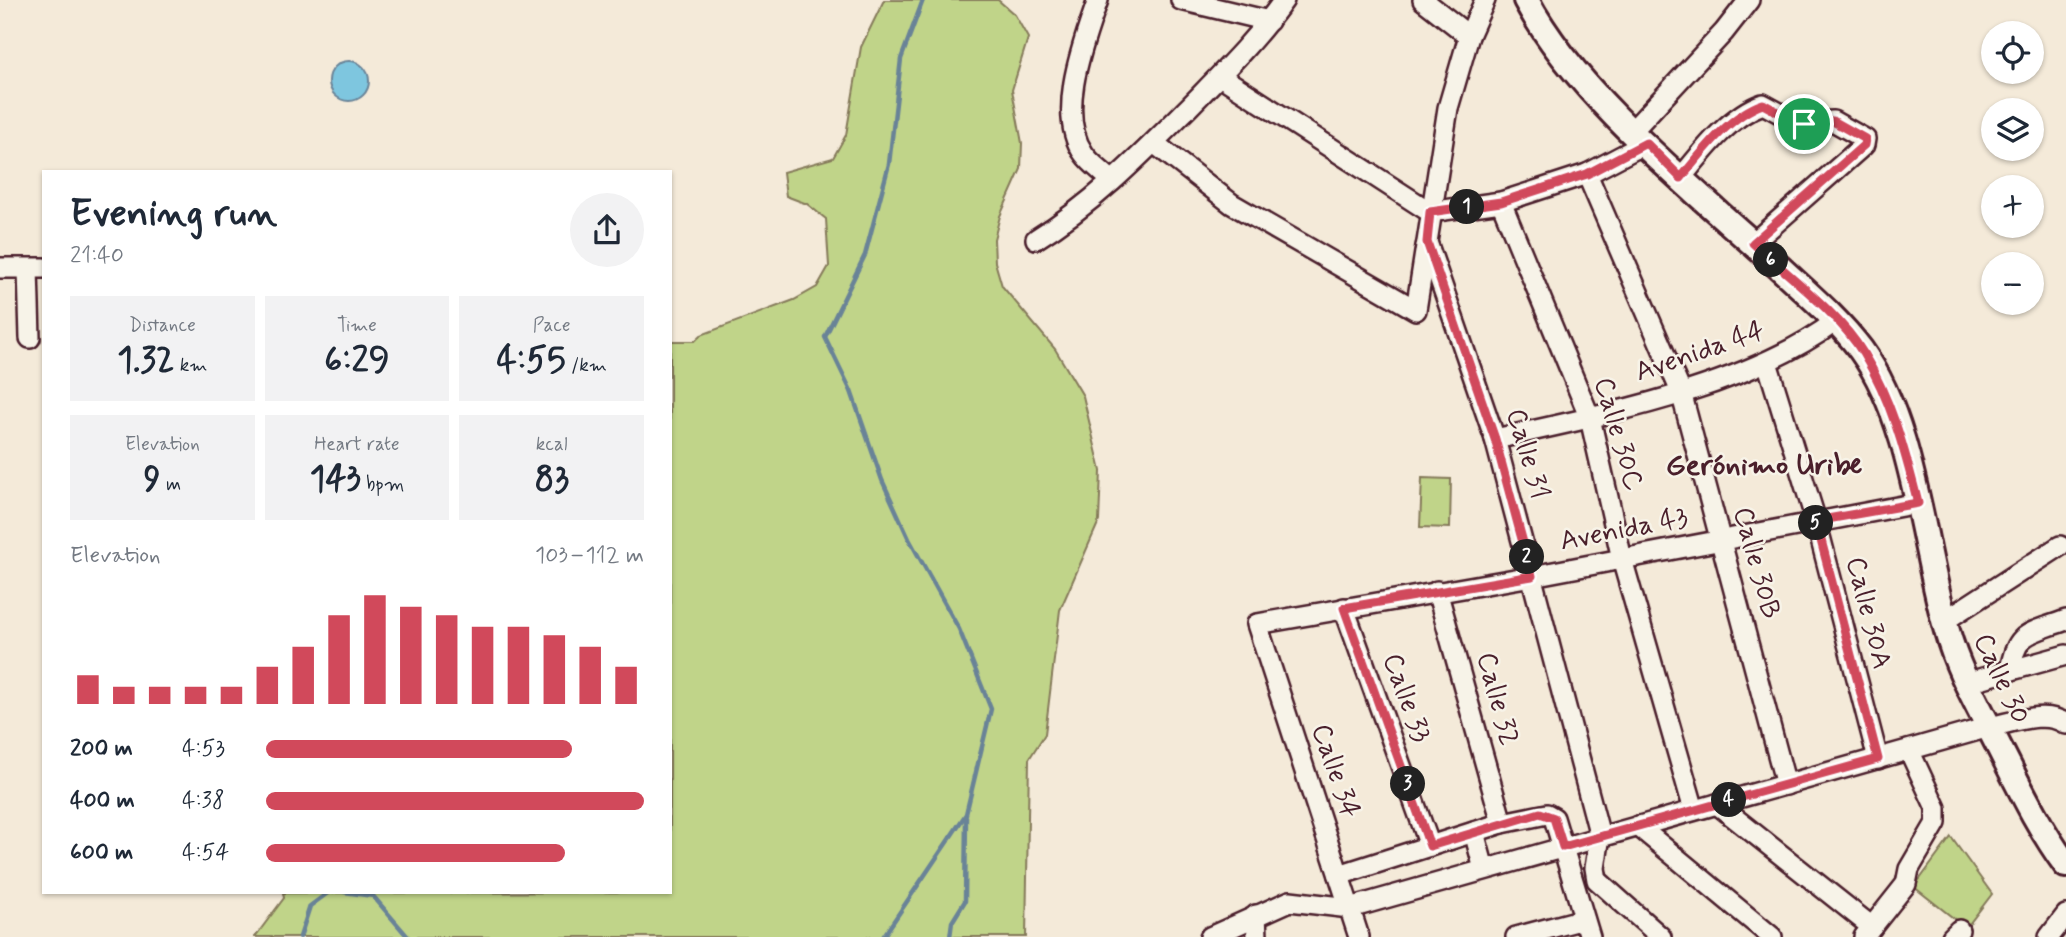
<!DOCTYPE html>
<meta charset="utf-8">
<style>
:root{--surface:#fff;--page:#f2f2f3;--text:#1f2937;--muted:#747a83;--accent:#d1495b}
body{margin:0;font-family:Mynerve,sans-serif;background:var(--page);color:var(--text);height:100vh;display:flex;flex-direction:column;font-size:26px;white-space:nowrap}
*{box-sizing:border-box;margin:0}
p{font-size:23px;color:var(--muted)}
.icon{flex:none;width:38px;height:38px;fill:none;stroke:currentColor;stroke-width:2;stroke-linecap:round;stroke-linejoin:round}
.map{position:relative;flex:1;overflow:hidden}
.sheet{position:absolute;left:42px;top:170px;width:630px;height:724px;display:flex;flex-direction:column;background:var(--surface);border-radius:0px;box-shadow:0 2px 5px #0004}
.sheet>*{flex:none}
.buttons{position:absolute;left:1981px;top:21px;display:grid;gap:14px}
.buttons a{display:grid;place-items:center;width:63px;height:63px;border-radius:50%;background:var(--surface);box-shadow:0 2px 5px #0004;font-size:35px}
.pin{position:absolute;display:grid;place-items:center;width:60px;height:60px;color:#fff;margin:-30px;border:4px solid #fff;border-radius:50%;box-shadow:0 2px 7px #0007}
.km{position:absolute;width:35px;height:35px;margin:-18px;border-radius:50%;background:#222;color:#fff;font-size:19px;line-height:35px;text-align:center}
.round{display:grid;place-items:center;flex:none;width:74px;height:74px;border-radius:37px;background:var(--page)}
.summary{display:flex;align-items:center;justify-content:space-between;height:119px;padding:0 28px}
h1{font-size:38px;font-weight:800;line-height:52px}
.stats{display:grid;grid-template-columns:repeat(3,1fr);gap:10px;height:119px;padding:7px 28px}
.stats div{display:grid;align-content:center;border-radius:0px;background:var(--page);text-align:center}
.stats b{font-size:35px;font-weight:800}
.stats small{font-size:19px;font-weight:400}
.stats p{font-size:19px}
.chart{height:196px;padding:14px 28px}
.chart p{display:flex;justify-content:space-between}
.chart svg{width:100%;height:126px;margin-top:7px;stroke:var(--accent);stroke-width:6}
ul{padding:0 28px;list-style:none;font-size:23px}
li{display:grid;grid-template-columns:112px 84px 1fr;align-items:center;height:52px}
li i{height:18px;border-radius:9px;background:var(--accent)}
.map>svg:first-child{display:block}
.green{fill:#c0d489;stroke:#857a5a;stroke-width:2}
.water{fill:#7ec6df;stroke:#698397;stroke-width:2}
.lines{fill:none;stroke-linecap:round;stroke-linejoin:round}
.stream{stroke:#698397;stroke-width:4.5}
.minor-casing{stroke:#4a1f2b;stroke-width:24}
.major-casing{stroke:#4a1f2b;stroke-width:30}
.minor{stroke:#f7f3e8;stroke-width:19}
.major{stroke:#f7f3e8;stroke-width:24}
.route-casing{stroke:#fff;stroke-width:14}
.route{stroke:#d1495b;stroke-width:9}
.labels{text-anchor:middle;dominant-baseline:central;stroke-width:5;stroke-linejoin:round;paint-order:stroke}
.street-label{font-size:28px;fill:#4a1f2b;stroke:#f7f3e8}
.neighbourhood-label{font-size:30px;font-weight:bold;fill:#4a1f2b;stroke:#f7f3e8}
</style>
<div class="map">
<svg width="2066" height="937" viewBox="0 0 2066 937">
<rect width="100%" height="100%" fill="#f4ead9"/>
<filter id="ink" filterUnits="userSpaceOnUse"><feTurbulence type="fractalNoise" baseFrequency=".0143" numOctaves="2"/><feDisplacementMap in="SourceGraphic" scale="14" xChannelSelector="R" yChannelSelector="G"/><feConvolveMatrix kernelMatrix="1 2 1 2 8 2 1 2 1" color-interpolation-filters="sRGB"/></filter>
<g filter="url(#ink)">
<g class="green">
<polygon points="884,0 998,0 1015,15 1028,38 1012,90 1022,143 1021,169 1000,216 994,239 995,262 1002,286 1055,349 1083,396 1101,471 1099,521 1060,610 1045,734 1029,759 1026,937 255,937 284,898 283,893 670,892 670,341 695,341 701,335 794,300 817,287 829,266 826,219 807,204 786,196 783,172 833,158 846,135 861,47"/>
<polygon points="1422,478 1451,479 1450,528 1420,527"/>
<polygon points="1951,837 1992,894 1966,928 1914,887"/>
</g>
<circle class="water" cx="349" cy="81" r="20"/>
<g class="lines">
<g class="stream">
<polyline points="344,892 373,896 408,937"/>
<polyline points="300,937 310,906 329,892"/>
<polyline points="883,937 966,814 991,709 959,629 909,539 882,480 851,391 825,337 865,255 889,164 901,59 923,0"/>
<polyline points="950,937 952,922 965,901 966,817"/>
</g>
<defs>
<g id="minor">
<path d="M1098 0C1084 41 1055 114 1084 154 1091 164 1103 172 1112 181"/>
<polyline points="1181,0 1269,21"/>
<polyline points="1423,0 1469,36"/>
<polyline points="1485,0 1469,36 1448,108 1427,242 1495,439 1600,836 1595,868 1597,880 1661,937"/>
<polyline points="1220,76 1430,212 1501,202 1587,174 1646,143"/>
<polyline points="1633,130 1724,32 1749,0"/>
<polyline points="1154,143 1232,204 1416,310 1426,246"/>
<polyline points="1587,174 1681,392 1786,785"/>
<path d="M1681 178C1702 152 1730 115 1763 104L1798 123 1833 121 1865 139 1864 145 1753 243"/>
<polyline points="1501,202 1590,418 1622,559 1694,810"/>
<path d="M1036 239C1093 204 1140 156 1187 109 1221 74 1256 40 1284 0"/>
<polyline points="0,268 44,268"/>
<polyline points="28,269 30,338"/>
<polyline points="1767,362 1816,521 1878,759"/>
<path d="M1495 439C1602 415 1747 388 1836 321"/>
<polyline points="1437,591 1502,823"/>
<polyline points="1344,608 1430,846"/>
<polyline points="1944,621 2060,546"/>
<path d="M2010 671C2016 630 2030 634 2066 620"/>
<polyline points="1965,683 2066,655"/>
<polyline points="1717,804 1872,927"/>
<polyline points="1638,826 1772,937"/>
<polyline points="1474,832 1484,869"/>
<polyline points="1339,875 1502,823 1547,814 1554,818 1590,937"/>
<polyline points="1256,915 1257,937"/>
<path d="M1210 937 1290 901 1350 908 1989 727C2011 723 2046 709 2066 724"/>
<polyline points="1359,937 1257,624 1532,576 1918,503"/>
<polyline points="1516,937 1584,919"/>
<polyline points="1864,937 1906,884 1909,869 1936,823 1936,808 1909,750"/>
<polyline points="1952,937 1959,930"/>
<polyline points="2049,937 2066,915"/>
</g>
<path id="major" d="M1526 0C1578 98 1697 192 1779 267 1807 293 1838 319 1861 350 1914 423 1922 545 1947 631 1958 671 1978 705 1996 741 2018 784 2038 827 2066 865"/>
</defs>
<use href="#minor" class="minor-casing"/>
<use href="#major" class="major-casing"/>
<use href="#minor" class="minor"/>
<use href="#major" class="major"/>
</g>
</g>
<g class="lines" filter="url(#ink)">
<defs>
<path id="route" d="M1763 104 1798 123 1833 121 1865 139 1864 145 1753 243C1787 275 1839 313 1863 353 1891 399 1905 451 1918 503L1816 521 1878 759 1563 847 1554 818 1540 813 1430 846 1344 608 1532 576 1495 439 1427 242 1430 212 1501 202 1587 174 1646 143 1681 178C1702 152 1730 115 1763 104Z"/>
</defs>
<use href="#route" class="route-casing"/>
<use href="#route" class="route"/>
</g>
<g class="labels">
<g class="street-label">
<text transform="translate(1700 352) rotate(-19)">Avenida 44</text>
<text transform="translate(1618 434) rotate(74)">Calle 30C</text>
<text transform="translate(1527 454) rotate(74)">Calle 31</text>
<text transform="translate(1624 530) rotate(-11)">Avenida 43</text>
<text transform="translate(1756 563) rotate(75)">Calle 30B</text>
<text transform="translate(1868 613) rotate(76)">Calle 30A</text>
<text transform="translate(2001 679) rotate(65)">Calle 30</text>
<text transform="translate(1406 698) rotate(70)">Calle 33</text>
<text transform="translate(1497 699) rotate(75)">Calle 32</text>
<text transform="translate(1335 771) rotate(71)">Calle 34</text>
</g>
<g class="neighbourhood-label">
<text x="1764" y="465">Gerónimo Uribe</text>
</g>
</g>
</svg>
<div class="buttons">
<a><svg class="icon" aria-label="locate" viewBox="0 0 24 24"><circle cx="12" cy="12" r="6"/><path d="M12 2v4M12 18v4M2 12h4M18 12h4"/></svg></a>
<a><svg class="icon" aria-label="layers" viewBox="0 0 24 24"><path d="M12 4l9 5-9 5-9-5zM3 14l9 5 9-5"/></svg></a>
<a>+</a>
<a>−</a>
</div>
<div class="pin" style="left:1804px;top:124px;background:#1e9e55"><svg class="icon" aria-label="arrive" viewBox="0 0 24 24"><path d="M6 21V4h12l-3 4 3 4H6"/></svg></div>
<b class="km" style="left:1467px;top:207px">1</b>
<b class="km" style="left:1527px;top:557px">2</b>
<b class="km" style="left:1408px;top:784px">3</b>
<b class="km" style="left:1729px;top:800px">4</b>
<b class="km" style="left:1816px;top:523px">5</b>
<b class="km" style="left:1771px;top:260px">6</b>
<section class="sheet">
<div class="summary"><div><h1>Evening run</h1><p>21:40</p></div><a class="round"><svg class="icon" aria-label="share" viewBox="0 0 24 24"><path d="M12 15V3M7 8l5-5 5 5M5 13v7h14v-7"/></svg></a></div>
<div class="stats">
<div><p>Distance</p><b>1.32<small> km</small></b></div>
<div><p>Time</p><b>6:29</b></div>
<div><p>Pace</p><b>4:55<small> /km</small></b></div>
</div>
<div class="stats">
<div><p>Elevation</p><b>9<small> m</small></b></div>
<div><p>Heart rate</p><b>143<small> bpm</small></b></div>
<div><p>kcal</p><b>83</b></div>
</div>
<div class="chart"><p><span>Elevation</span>103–112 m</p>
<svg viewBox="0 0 160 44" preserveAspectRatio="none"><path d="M5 44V34M15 44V38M25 44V38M35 44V38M45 44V38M55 44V31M65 44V24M75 44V13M85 44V6M95 44V10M105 44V13M115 44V17M125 44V17M135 44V20M145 44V24M155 44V31"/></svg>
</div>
<ul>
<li><b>200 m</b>4:53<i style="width:81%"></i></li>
<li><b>400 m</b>4:38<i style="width:100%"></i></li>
<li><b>600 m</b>4:54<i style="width:79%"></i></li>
</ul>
</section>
</div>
